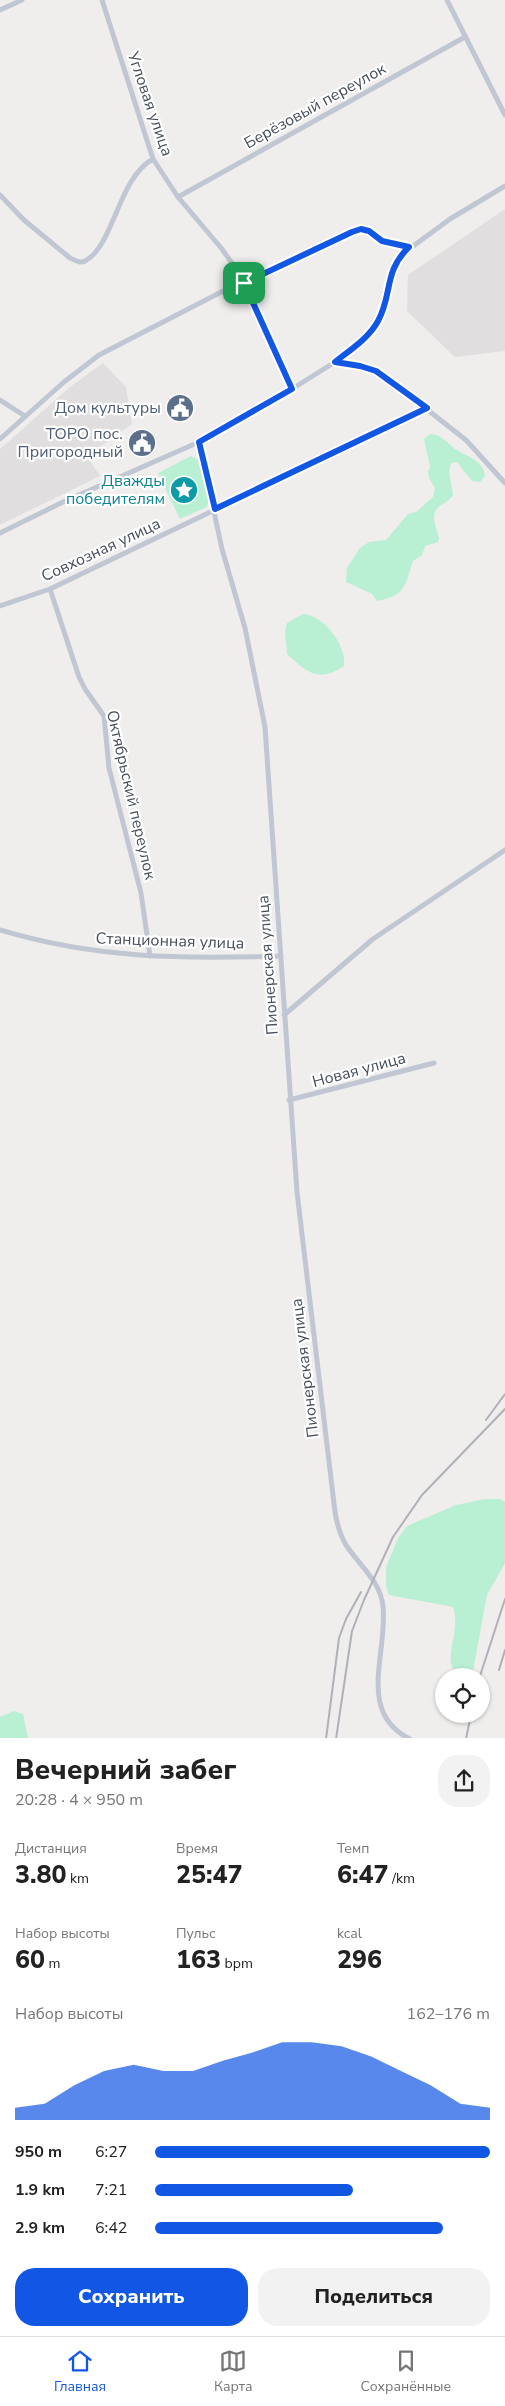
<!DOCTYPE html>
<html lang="ru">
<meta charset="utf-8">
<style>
:root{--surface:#fff;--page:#f2f2f2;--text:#222;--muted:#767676;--line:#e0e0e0;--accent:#1257e4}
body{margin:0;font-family:"Nunito Sans",sans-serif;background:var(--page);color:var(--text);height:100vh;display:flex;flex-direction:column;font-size:19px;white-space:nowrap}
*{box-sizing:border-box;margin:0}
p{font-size:16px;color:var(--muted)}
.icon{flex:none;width:28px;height:28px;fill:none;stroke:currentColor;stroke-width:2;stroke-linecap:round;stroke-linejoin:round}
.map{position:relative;height:1738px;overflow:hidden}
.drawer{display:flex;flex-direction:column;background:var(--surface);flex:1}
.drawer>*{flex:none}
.tools{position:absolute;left:435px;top:1668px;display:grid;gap:10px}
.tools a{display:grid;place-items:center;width:55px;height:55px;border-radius:50%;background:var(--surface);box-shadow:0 1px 4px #0004;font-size:25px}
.pin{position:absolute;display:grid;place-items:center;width:42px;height:42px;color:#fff;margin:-21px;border-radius:10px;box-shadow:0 2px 8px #0006}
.round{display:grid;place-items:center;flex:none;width:52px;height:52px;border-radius:20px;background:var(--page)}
.head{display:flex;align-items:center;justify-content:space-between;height:85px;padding:0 15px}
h1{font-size:28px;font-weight:800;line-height:38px}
.stats{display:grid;grid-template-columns:repeat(3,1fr);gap:8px;height:85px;padding:5px 15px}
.stats div{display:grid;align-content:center}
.stats b{font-size:25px;font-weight:800}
.stats small{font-size:14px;font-weight:400}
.stats p{font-size:14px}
.chart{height:140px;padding:10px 15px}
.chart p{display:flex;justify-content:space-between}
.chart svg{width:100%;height:90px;margin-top:5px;fill:var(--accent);opacity:.7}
.action{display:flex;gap:10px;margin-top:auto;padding:10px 15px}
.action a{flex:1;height:58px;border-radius:20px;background:var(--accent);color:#fff;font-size:20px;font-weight:800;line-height:58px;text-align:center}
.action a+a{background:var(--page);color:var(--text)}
ul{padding:0 15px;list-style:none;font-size:16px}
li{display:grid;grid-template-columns:80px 60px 1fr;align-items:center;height:38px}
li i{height:12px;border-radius:6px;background:var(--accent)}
.tabs{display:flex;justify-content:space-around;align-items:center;height:70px;border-top:1px solid var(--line);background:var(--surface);font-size:14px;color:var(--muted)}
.tabs a{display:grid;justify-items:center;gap:2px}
.tabs .active{color:var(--accent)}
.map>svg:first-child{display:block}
.education{fill:#e1dedf}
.green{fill:#b9f0d4}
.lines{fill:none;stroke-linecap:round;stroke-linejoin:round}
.minor{stroke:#c0c7d3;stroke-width:5}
.rail{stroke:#afb1b8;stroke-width:2}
.route-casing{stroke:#fff;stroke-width:10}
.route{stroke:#1257e4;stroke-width:6}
.labels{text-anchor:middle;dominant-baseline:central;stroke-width:4.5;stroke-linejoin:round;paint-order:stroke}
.street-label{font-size:16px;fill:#454e5b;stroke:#fff}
.service-label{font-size:16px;fill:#4e5e75;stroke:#fff;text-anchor:end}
.culture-label{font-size:16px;fill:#0d838f;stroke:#fff;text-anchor:end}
</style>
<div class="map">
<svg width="505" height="1739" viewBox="0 0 505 1739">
<rect width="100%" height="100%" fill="#f0eded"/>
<g class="education">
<polygon points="505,209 505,351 455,357 407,311 408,275"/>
<polygon points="103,363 126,387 132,424 87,456 100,476 0,525 0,449 70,387"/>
</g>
<g class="green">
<path d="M430 434C443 434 448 445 457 450 468 457 484 461 485 476L480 482 472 481 457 462 451 463 449 471 453 495C450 500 446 502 441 505 428 514 437 527 439 539L438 542 425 546 422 555 413 561C405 585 406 596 377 601L372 594 346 582 347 568 360 548 369 542 386 540 408 514 416 512 433 497 435 488 429 478 428 471 430 467 424 439Z"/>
<polygon points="191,456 198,460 209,498 207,507 180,519 158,473"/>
<path d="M303 614C324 615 347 646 344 666 318 683 308 673 287 654L285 630 287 623Z"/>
<path d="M485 1499H500L505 1502V1563L487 1595 472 1676H458C440 1658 462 1633 453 1607L389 1595 386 1586V1567L398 1538 407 1526 456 1505Z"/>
<polygon points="14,1711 23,1714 28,1738 0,1738 0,1717"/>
</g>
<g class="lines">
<g class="minor">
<polyline points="102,0 153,159 178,197 222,249 236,269 292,389"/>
<polyline points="447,0 505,115"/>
<polyline points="0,10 22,0"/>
<path d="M0 195 24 220 70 258C75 260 79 264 85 261 114 246 118 178 153 159"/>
<polyline points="178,197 465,37"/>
<polyline points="335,362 360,366 383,375 466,440 505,483"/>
<polyline points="0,400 25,416"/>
<path d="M0 439 64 382 99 355 229 288 351 232C371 227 370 236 385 242 393 245 401 246 409 247"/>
<path d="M199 442 222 549 245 628 265 727 297 1192 335 1512C337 1524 340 1535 346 1545 360 1566 380 1581 383 1606 388 1654 356 1712 410 1739"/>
<polyline points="0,533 63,502 199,442 292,389 335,362 360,343 378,322 393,267 401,255 450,219 505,186"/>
<polyline points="50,589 79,677 85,689 104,716 109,768 141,893 150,956"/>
<polyline points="0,606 50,589 427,408"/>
<path d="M0 930C96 959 182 959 281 956"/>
<polyline points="284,1015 373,939 505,850"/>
<polyline points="289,1100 434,1063"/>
</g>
<g class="rail">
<polyline points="486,1420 505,1394"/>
<polyline points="499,1670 505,1650"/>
<polyline points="480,1676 505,1599"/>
<polyline points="326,1739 339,1638 346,1619 361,1592"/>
<polyline points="336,1739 352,1631 364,1600 393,1537 422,1495 505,1409"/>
<polyline points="466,1739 471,1714"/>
</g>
</g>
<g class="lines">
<defs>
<path id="route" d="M361 229 369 231 382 241 409 247C383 272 393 294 378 321 369 338 350 350 335 362L360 366 376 371 427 408 215 509 199 442 292 389 244 283 352 232Z"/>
</defs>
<use href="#route" class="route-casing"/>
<use href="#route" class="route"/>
</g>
<defs>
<symbol id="civic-disc" viewBox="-11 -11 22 22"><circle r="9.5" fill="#5c6f8a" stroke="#fff"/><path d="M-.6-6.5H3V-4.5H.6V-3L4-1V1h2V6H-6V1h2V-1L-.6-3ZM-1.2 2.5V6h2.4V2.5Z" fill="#fff"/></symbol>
<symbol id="sight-disc" viewBox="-11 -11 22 22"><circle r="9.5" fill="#0f9aa8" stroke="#fff"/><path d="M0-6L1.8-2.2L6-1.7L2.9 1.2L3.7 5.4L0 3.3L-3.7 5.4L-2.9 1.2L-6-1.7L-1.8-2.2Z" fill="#fff"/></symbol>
</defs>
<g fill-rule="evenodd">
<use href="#civic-disc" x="164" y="392" width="32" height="32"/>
<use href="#civic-disc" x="126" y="427" width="32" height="32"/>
<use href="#sight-disc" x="168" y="474" width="32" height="32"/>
</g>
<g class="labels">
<g class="street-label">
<text transform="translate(150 104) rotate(71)">Угловая улица</text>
<text transform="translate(315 106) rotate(-29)">Берёзовый переулок</text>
<text transform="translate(101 550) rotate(-25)">Совхозная улица</text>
<text transform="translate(131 795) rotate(77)">Октябрьский переулок</text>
<text transform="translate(170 941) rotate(2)">Станционная улица</text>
<text transform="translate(268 965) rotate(-94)">Пионерская улица</text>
<text transform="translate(359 1070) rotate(-15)">Новая улица</text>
<text transform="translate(305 1368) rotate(-97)">Пионерская улица</text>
</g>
<g class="service-label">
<text x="161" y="408">Дом культуры</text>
<text x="123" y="434">ТОРО пос.<tspan x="123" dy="18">Пригородный</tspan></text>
</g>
<g class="culture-label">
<text x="165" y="481">Дважды<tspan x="165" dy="18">победителям</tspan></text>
</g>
</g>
</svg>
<div class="tools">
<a><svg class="icon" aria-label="locate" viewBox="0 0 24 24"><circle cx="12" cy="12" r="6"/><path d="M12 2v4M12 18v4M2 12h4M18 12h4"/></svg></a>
</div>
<div class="pin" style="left:244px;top:283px;background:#1e9e55"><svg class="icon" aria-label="arrive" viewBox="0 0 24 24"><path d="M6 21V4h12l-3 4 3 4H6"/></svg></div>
</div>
<section class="drawer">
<div class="head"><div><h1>Вечерний забег</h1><p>20:28 · 4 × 950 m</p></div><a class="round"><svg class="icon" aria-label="share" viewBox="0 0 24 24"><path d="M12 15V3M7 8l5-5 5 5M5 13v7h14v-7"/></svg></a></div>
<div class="stats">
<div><p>Дистанция</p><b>3.80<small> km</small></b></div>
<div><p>Время</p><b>25:47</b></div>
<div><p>Темп</p><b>6:47<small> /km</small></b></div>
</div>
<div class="stats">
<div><p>Набор высоты</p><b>60<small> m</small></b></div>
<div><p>Пульс</p><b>163<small> bpm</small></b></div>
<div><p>kcal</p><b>296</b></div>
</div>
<div class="chart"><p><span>Набор высоты</span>162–176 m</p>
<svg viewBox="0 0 160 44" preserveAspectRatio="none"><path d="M0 44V38L10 36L20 27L30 20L40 17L50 20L60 20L70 15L80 11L90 6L100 6L110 8L120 13L130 20L140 27L150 36L160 38V44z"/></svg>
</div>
<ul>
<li><b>950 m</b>6:27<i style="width:100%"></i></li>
<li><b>1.9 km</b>7:21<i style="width:59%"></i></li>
<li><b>2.9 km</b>6:42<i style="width:86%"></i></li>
</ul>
<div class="action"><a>Сохранить</a><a>Поделиться</a></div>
</section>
<nav class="tabs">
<a class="active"><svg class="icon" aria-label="home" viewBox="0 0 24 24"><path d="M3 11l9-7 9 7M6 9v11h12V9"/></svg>Главная</a>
<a><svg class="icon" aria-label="map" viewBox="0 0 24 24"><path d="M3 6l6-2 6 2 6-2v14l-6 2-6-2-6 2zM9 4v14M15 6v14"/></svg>Карта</a>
<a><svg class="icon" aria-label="saved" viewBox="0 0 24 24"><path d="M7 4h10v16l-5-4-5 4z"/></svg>Сохранённые</a>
</nav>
